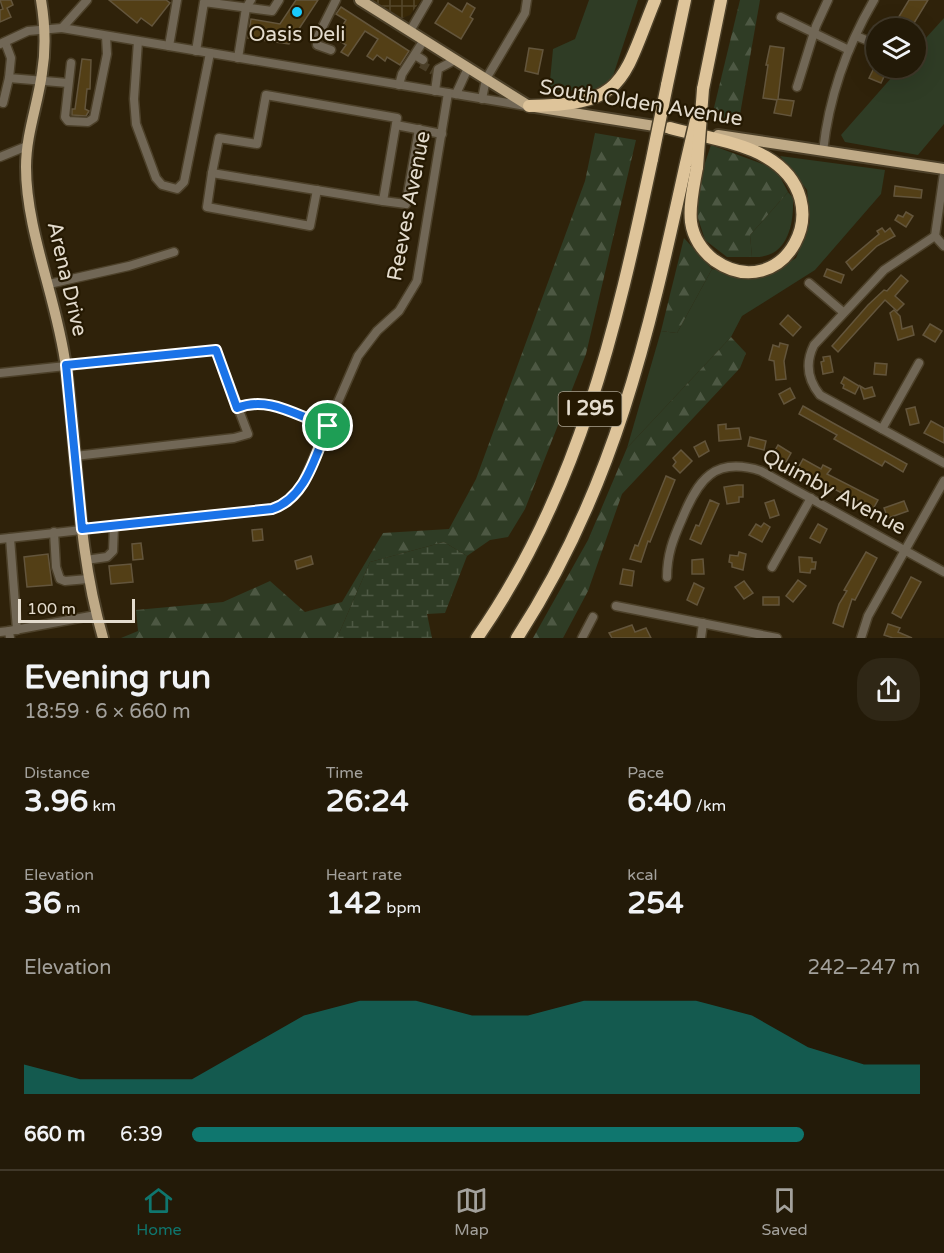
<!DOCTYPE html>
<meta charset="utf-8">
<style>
:root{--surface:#231a08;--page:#2f2716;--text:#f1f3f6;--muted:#a3a19c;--line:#403829;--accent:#0f766e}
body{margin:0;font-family:"Varela Round",sans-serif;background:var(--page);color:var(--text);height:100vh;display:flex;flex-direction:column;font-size:22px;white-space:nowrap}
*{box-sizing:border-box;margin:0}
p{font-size:20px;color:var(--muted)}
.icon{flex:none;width:33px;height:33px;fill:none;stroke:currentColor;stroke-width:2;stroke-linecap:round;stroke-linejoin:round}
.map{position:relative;height:638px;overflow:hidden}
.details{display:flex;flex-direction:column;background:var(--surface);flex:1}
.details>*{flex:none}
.fabs{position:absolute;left:866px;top:18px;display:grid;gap:12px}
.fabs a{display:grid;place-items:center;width:60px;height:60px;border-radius:50%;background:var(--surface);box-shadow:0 6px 24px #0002,0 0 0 2px var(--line);font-size:30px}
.scale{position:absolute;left:18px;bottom:15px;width:117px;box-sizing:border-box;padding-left:6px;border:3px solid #e4dcce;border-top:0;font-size:16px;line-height:21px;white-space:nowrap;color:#e4dcce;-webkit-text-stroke:4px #251902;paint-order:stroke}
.pin{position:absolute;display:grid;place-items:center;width:51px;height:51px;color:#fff;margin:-26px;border:3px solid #fff;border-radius:50%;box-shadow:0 2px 6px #0007}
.round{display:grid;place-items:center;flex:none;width:63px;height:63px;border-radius:24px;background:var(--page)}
.head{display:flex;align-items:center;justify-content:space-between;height:102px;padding:0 24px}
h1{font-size:33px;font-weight:800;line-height:45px}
.figures{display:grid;grid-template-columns:repeat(3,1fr);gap:9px;height:102px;padding:6px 24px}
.figures div{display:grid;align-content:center}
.figures b{font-size:30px;font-weight:800}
.figures small{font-size:16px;font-weight:400}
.figures p{font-size:16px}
.chart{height:168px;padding:12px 24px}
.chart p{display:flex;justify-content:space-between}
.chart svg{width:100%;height:108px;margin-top:6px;fill:var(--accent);opacity:.7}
ul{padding:0 24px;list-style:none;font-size:20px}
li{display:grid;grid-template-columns:96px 72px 1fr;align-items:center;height:45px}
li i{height:15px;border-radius:8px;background:var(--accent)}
.tabs{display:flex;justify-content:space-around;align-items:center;height:84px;border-top:2px solid var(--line);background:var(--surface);font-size:16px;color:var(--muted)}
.tabs a{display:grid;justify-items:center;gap:3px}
.tabs .selected{color:var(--accent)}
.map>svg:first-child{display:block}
.industrial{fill:url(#industrial-grid)}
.green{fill:#2f3c25}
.forest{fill:url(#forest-firs)}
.wetland{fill:url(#wetland-marsh)}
.building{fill:#533f16;stroke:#63553c;stroke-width:1.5}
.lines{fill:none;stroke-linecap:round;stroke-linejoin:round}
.minor-tunnel{stroke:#4a3e27;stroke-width:8;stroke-dasharray:8 4;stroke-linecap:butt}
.minor-casing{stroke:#4c4029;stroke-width:11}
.major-casing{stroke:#4c4029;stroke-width:14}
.highway-casing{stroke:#4c4029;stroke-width:15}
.minor{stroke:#716756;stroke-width:8}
.major{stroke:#bfaa87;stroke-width:10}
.highway{stroke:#dec49a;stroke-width:12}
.highway-bridge-casing{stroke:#4c4029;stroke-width:15;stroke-linecap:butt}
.highway-bridge{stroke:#dec49a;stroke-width:12}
.route-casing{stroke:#fff;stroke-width:12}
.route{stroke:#1a73e8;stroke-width:8}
.poi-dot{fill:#19cafc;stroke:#251902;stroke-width:2}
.labels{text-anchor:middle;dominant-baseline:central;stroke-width:4.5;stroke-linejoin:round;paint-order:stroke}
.shield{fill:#251902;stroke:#aba291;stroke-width:1.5}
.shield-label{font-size:20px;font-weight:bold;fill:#e4dcce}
.poi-label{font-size:21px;fill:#e4dcce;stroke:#251902}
.street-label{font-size:21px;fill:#e4dcce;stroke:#251902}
</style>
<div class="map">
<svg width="944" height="638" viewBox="0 0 944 638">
<defs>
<pattern id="industrial-grid" width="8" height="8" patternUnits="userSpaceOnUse" patternTransform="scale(1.5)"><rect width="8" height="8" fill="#382808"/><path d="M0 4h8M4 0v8" fill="none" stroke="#55472b"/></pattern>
<pattern id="forest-firs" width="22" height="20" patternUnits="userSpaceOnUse" patternTransform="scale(1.5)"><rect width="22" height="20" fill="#2f3c25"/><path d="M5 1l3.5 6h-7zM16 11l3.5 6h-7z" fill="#4d5843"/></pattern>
<pattern id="wetland-marsh" width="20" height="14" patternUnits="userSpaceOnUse" patternTransform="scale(1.5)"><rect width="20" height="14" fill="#2f3c25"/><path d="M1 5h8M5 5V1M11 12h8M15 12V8" fill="none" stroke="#4d5843"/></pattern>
</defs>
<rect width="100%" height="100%" fill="#2f220a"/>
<polygon class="industrial" points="373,0 421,0 410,15 402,18"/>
<g class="green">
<polygon points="589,0 638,0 612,79 594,90 549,91 553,49 575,39"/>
<polygon points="944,18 944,124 918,155 845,142 841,135 900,68 915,68 915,50"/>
<polygon points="780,156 885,170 881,194 815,270 742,316 731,337 627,448 661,331 677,333 712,269 742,276 776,270 796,258 810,222 807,190"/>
<path d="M788 192 793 198C794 226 787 259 752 257L750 235Z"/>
</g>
<g class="forest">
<polygon points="740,0 760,0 739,120 712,116"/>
<polygon points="595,133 636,140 586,354 525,509 508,537 490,540 467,556 444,542 370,562 337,638 121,638 138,631 136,610 223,602 270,581 305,612 342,602 383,533 449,529 476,479 585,181"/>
<polygon points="711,145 776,169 788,192 750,235 752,257 727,257 705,240 697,215 701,175"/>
<polygon points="684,238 712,269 677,333 661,331"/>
<polygon points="731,337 746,353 740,368 622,494 588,591 563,638 533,638 588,540 627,448"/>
</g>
<polygon class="wetland" points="444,542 467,556 445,613 427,614 432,638 337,638 370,562"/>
<g class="building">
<polygon points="0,0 11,0 13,5 7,8 11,17 0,22 0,10 3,9"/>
<polygon points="109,0 166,0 170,3 152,26 141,18 137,23"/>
<polygon points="296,0 318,0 289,44 248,38 251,19 280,24"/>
<polygon points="909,0 928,0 911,28 892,28"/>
<polygon points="448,3 462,12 467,3 475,8 470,17 473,19 461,39 435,23"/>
<polygon points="341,7 409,51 400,65 387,57 385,61 377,55 373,60 367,56 378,39 365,31 348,56 341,52 346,45 335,38 346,20 336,14"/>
<polygon points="770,46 784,48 778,99 794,101 791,116 774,113 777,100 763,98 768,65 766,65"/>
<polygon points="529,48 543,50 538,74 525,71"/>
<polygon points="82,59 91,60 90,89 87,89 85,109 89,111 86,116 72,115 72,109 75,109"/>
<polygon points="874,68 888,68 881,83 869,78"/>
<polygon points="895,186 922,190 921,198 894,196"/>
<polygon points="906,212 913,216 906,227 895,220 898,215 903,217"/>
<polygon points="882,228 885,232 890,228 895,236 877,246 852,270 846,262 879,234 877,231"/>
<polygon points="827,269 844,275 841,283 824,276"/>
<polygon points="901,275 908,281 895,296 904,304 897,311 885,300 838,352 832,346 868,305 884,290 887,291"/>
<polygon points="894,310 900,316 902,329 912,326 914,335 898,340 890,313"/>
<polygon points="788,315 801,327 793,336 780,324"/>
<polygon points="930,324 942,331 935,342 923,335"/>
<polygon points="780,343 788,345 784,361 786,379 776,380 774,361 769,360 773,345 779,347"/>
<polygon points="830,356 833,372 823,374 821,362 824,361 823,357"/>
<polygon points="875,363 887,364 886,375 874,374"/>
<polygon points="844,377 859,386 855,394 843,388 844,385 841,383"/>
<polygon points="860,386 865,389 872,387 875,396 864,399"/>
<polygon points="790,388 795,398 784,404 779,394"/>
<polygon points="803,406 833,423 907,464 903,472 885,461 882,466 834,439 837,435 799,414"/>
<polygon points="915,407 919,423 910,425 906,409"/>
<polygon points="931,421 944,428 944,443 924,433"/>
<polygon points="726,424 726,429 739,428 741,439 719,441 718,425"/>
<polygon points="750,437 766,441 764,450 748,446"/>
<polygon points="705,441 709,451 699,457 694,447"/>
<polygon points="778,445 791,453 786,462 773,454"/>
<polygon points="681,450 692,461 680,473 673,466 676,462 673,458"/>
<polygon points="803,459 821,469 823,465 831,469 827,474 878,500 873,509 797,470"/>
<polygon points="666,476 675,480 650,542 648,541 641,562 630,559 635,545 638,546"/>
<polygon points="737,485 743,485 743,497 739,497 739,502 727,504 724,487"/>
<polygon points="710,500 719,504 701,544 690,539 696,525 699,526"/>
<polygon points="774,500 779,515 770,518 765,503"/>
<polygon points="904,501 908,511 888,518 884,508"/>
<polygon points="764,523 770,527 762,542 749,535 756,524 761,527"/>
<polygon points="818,524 827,529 820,543 810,538"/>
<polygon points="262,529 263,540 253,541 252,530"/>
<polygon points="141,543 143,559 133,560 132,544"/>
<polygon points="739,552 746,554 743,570 732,567 732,563 729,562 730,555 738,556"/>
<polygon points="866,552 877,558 855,600 852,599 843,627 833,623 839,604 847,591 844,590"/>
<polygon points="48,554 52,585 27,587 24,557"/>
<polygon points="311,556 313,564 297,569 295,561"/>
<polygon points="799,557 812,558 812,562 816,562 815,569 811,569 810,573 800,572"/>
<polygon points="703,559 704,574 692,574 692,560"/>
<polygon points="131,564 133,582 111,584 109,566"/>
<polygon points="623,569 634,571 632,586 620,584"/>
<polygon points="911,577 921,582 901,618 892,613"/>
<polygon points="798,580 806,586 793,602 786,596"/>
<polygon points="744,581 753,593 744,599 735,587"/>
<polygon points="694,583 704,588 697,605 687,600"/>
<rect x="763" y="597" width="16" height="8"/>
<polygon points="888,624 900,628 898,632 912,638 893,638 884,635"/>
<polygon points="632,625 635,632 646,628 651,638 612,638 609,633"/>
</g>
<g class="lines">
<polyline class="minor-tunnel" points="421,64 433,71"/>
<defs>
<g id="minor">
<polyline points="781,17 849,50"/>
<polyline points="62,28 526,106"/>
<polyline points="410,31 428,0"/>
<polyline points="856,36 876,44"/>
<polyline points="138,41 134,99 136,124 156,178 162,185 177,189 184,182 210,53"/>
<polyline points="5,42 11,58 9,78 68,83"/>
<polyline points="0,44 28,31 62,28 87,0"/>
<polyline points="169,46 177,0"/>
<polyline points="331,50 317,45 317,38 336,0"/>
<polyline points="196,51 204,2 272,11 279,0"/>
<polyline points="415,55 423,60"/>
<polyline points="238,58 246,8 251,0"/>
<polyline points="71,63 65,117 68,121 88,122 94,118 107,54 106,36"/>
<polyline points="399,85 402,74 424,40"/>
<polyline points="797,87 816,26 828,0"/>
<polyline points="435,91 438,69 455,60"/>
<polyline points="456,94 468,68"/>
<polygon points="266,95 397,118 383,201 212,173 219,138 257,144"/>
<polyline points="482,99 486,79 525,13 527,0"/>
<polyline points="3,103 9,78"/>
<polyline points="396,125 442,134"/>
<path d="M823 151C829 97 847 46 874 0"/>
<polyline points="0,157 27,146"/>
<polyline points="212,173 207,207 310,226 317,190"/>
<path d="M944 173 935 236 884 270 814 345C805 363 807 379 820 395L944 463"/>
<polyline points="383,201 406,204 419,129"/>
<polyline points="935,236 944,246"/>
<polyline points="809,283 843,312"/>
<polyline points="49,284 129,266 174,252"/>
<polyline points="0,373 216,350 248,434 234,438 75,456"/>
<path d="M237 408C269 395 298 417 328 426"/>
<polyline points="882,429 919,363"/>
<polyline points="54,532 56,567 60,579 65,581 88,579"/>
<polyline points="10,538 17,630"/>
<polyline points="0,539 271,509 287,502 301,487 358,356 377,331 399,311 417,281 448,93"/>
<polyline points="86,560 107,557 113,551 114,526"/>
<polyline points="772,567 811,498"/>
<path d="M667 577C667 555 673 539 682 519 698 480 714 456 761 471L944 572"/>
<polyline points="616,606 777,638"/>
<polyline points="0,632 9,631"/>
<polyline points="10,638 9,631 96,615"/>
<polyline points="582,638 593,617"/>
<polyline points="701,638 703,623"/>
<polyline points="861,638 868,616 944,481"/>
</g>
<g id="major">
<path d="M41 0C45 24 46 49 42 73 38 104 26 134 26 167 26 232 58 302 66 368 78 458 77 550 103 638"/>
<polyline points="360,0 529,106 667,128"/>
<polyline points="718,135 944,169"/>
</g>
<g id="highway">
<polyline points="667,85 685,0"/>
<polyline points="703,89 721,0"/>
<path d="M529 106C626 105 622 81 655 0"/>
<path d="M670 128C699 136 741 142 766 157 844 202 782 308 714 260 702 251 693 237 691 222 689 204 694 185 697 167"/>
<path d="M477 638C578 493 616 330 652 159"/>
<path d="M517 638C615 487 648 336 686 163"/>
</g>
</defs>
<use href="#minor" class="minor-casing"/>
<use href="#major" class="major-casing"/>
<use href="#highway" class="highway-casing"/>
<use href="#minor" class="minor"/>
<use href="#major" class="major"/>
<use href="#highway" class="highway"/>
<defs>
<g id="highway-bridge">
<polyline points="652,159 667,85"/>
<polyline points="686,163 696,120"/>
<polyline points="697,167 703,89"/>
</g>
</defs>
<use href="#highway-bridge" class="highway-bridge-casing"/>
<use href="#highway-bridge" class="highway-bridge"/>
</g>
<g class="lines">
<defs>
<path id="route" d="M216 350 237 408C269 395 298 417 328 426 315 456 306 498 272 509L82 529 66 365Z"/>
</defs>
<use href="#route" class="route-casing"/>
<use href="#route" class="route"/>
</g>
<circle class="poi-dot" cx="297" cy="12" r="6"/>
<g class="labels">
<rect class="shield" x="558.5" y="392" width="63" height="34" rx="4.5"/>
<g class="shield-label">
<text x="590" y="409">I 295</text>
</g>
<g class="poi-label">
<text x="297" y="34">Oasis Deli</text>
</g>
<g class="street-label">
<text transform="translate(641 103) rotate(9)">South Olden Avenue</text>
<text transform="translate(409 206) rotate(-79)">Reeves Avenue</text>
<text transform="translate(67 279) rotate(77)">Arena Drive</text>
<text transform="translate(834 492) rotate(28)">Quimby Avenue</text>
</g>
</g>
</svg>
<div class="fabs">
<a><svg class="icon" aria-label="layers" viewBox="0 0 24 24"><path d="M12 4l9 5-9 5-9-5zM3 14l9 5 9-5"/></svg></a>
</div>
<div class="scale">100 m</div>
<div class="pin" style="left:328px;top:426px;background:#1e9e55"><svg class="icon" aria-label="arrive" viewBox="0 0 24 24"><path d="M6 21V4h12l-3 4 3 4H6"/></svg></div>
</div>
<section class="details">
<div class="head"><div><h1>Evening run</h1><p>18:59 · 6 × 660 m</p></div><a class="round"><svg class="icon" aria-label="share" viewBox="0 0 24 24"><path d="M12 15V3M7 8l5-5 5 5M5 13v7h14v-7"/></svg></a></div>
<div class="figures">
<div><p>Distance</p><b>3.96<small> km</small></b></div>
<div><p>Time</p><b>26:24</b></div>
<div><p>Pace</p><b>6:40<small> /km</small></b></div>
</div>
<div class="figures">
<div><p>Elevation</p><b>36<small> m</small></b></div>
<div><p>Heart rate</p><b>142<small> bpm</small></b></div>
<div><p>kcal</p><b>254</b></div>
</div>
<div class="chart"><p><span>Elevation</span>242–247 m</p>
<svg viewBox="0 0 160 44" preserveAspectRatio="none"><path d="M0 44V32L10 38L20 38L30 38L40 25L50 12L60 6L70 6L80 12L90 12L100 6L110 6L120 6L130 12L140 25L150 32L160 32V44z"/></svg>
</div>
<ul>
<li><b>660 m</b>6:39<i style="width:84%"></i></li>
</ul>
</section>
<nav class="tabs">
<a class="selected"><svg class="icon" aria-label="home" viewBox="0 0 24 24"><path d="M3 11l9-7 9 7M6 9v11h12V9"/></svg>Home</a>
<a><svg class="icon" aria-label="map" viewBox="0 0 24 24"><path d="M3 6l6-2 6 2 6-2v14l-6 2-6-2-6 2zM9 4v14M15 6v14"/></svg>Map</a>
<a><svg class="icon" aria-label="saved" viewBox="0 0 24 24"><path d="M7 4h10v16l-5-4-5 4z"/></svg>Saved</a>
</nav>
